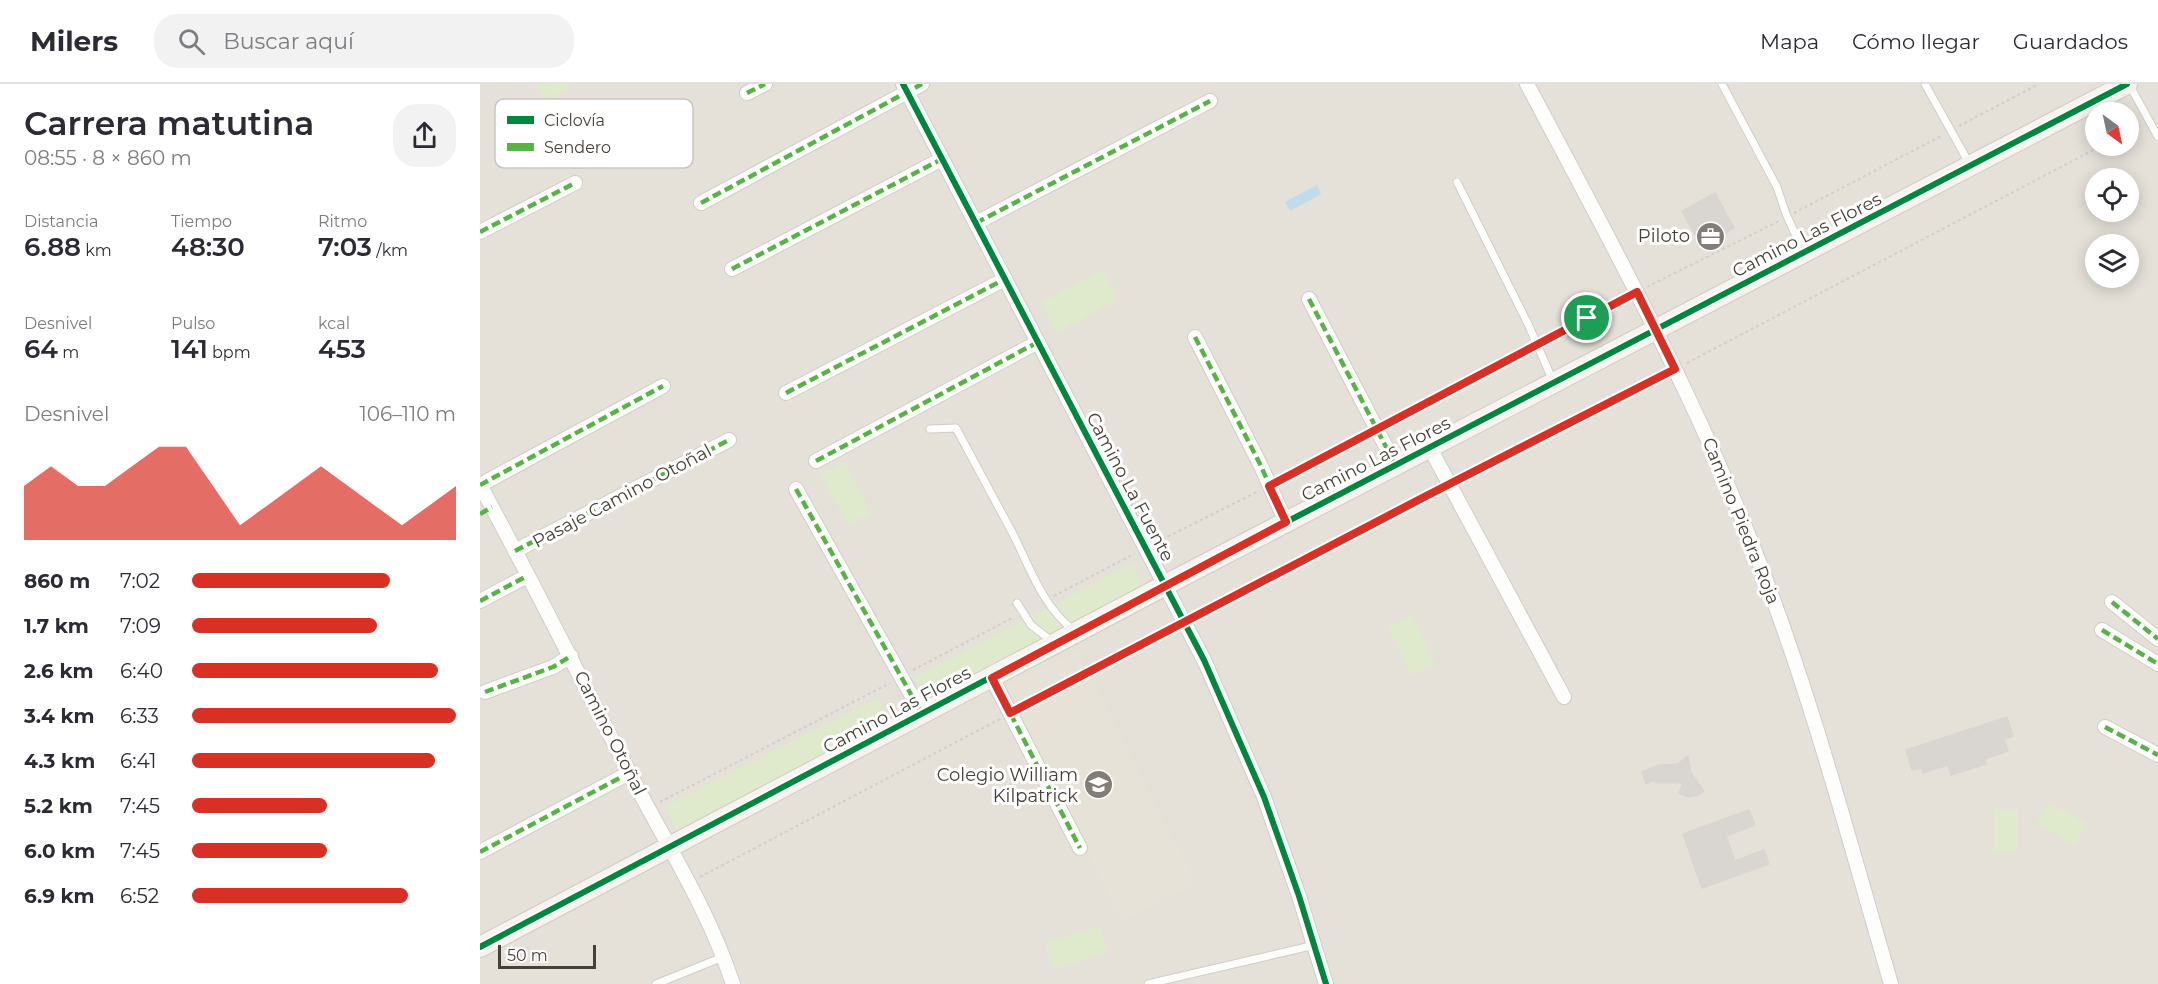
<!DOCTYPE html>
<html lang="es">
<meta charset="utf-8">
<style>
:root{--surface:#fff;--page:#f2f2f3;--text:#2b2b33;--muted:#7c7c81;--line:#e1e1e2;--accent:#d93025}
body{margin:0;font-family:Montserrat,sans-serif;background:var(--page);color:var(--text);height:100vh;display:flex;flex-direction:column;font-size:22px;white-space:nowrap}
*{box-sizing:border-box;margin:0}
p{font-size:20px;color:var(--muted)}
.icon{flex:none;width:33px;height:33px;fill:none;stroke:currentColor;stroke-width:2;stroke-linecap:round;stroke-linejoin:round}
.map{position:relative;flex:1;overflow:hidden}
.details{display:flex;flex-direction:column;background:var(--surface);width:480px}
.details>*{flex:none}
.needle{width:39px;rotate:147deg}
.buttons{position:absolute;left:1605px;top:18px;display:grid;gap:12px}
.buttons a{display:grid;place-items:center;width:54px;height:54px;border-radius:50%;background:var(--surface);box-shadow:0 3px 15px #0003;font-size:30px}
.scale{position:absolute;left:18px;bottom:15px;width:98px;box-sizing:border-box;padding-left:6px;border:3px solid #474038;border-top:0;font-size:16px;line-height:21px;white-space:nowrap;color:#474038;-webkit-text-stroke:4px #fff;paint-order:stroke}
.pin{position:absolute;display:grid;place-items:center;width:51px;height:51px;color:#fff;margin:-26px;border:3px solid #fff;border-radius:50%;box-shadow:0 2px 6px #0007}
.round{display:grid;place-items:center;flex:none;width:63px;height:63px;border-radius:24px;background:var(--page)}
.overview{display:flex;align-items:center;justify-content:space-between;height:102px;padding:0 24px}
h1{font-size:33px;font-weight:600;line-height:45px}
.stats{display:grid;grid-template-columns:repeat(3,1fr);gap:9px;height:102px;padding:6px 24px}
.stats div{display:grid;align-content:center}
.stats b{font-size:26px;font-weight:600}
.stats small{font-size:16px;font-weight:400}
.stats p{font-size:16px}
.chart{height:168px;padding:12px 24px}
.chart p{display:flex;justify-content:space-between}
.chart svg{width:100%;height:108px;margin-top:6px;fill:var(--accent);opacity:.7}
ul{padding:0 24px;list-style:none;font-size:20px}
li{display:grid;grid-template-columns:96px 72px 1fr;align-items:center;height:45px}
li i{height:15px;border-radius:8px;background:var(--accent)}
header{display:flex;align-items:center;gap:36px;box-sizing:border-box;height:84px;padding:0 30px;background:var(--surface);border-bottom:2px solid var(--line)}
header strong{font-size:28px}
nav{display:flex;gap:33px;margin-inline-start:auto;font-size:21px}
.search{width:420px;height:54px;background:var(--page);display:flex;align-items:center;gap:15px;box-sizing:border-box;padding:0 21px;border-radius:24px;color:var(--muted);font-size:22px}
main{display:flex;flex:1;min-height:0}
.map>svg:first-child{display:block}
.residential{fill:#e5e1d9;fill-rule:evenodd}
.education{fill:#e7e2d7}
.green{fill:#dfeacd}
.water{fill:#bfdbec}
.building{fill:#d9d6d2;stroke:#d9d6d1;stroke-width:1.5}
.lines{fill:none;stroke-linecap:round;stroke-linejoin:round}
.lane-casing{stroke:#cfcdc9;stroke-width:9}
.street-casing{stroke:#cfcdc9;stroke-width:16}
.secondary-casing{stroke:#d0ccc3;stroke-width:22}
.path{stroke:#d1cfcc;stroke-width:2;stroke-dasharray:3 3;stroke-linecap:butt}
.lane{stroke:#fdfdfc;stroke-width:7}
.street{stroke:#fdfdfc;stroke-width:14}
.secondary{stroke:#f7f4ef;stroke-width:20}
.quiet{stroke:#57b346;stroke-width:4.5;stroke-dasharray:9 4.5;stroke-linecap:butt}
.cycleway-casing{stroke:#fff;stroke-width:10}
.cycleway{stroke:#00873e;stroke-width:6}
.route-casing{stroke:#fff;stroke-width:12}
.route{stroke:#d93025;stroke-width:8}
.labels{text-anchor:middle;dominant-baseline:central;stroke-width:6;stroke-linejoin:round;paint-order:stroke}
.street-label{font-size:18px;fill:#474038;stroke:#fff}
.poi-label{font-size:18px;fill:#474038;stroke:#fff;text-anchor:end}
.key{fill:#fff;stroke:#c8c6c3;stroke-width:1.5}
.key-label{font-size:16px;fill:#474038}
</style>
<header>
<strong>Milers</strong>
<div class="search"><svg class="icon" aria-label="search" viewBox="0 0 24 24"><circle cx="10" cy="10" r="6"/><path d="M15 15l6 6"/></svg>Buscar aquí</div>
<nav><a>Mapa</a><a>Cómo llegar</a><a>Guardados</a></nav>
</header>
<main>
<section class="details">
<div class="overview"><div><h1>Carrera matutina</h1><p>08:55 · 8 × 860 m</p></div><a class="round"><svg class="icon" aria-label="share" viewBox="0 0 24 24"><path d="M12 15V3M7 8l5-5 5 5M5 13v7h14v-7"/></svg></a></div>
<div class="stats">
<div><p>Distancia</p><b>6.88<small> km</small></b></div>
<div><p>Tiempo</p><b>48:30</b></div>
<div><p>Ritmo</p><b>7:03<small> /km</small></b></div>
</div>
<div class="stats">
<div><p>Desnivel</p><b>64<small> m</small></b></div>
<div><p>Pulso</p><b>141<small> bpm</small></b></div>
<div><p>kcal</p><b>453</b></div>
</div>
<div class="chart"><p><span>Desnivel</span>106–110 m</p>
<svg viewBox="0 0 160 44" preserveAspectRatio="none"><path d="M0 44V22L10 14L20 22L30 22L40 14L50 6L60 6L70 22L80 38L90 30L100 22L110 14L120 22L130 30L140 38L150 30L160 22V44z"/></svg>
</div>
<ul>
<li><b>860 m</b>7:02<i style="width:75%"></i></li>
<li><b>1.7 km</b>7:09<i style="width:70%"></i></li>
<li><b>2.6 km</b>6:40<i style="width:93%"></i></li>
<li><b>3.4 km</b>6:33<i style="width:100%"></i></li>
<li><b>4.3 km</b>6:41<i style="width:92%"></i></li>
<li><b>5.2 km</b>7:45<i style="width:51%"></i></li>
<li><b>6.0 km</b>7:45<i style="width:51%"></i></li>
<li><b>6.9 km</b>6:52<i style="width:82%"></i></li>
</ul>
</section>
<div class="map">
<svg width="1678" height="900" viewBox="0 0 1678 900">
<rect width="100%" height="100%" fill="#f1efeb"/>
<path class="residential" d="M0 0H1678V900H0ZM1616 28H1648V62H1616ZM1616 94H1648V128H1616ZM1616 160H1648V194H1616Z"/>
<polygon class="education" points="598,566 715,799 641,837 523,603"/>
<g class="green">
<polygon points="57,0 88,0 90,4 65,16"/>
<polygon points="75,23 100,74 76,86 50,35"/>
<polygon points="623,186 638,216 576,249 561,219"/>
<polygon points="364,378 392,428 368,441 340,391"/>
<polygon points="652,480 666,506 448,620 434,594"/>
<polygon points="932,531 955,579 932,591 908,543"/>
<polygon points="399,614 411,638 197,746 185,723"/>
<polygon points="1569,719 1607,740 1595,761 1557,740"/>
<polygon points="1514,725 1538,726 1537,769 1513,768"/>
<polygon points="620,842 628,868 573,885 565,859"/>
</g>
<polygon class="water" points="837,101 841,110 810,127 805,118"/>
<g class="building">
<polygon points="1235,109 1254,144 1221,162 1202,127"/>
<polygon points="1527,633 1533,652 1524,655 1528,667 1505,675 1506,680 1471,691 1468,681 1443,689 1442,684 1432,686 1426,666"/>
<polygon points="1208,672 1211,689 1224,707 1218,711 1208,713 1199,709 1203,699 1176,699 1175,696 1166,700 1162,688 1179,681 1198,680"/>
<polygon points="1269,726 1275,741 1246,752 1255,777 1284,766 1289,780 1222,804 1203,750"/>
</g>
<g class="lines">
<defs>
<g id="lane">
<polyline points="1242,0 1297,103 1306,130 1323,167"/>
<polyline points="1445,0 1489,79"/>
<polyline points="1649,0 1678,53"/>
<polyline points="977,98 1048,240 1073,297"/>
<path d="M450 345 476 344C495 379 514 414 533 450 550 484 562 521 593 546"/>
<polyline points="537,519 551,541 573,558"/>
<polyline points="176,900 243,873"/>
<polyline points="668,900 835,861"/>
</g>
<g id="street">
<polyline points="423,0 724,576 784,713 819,812 846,900"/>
<path d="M1047 0C1129 154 1213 308 1276 470 1331 610 1369 756 1411 900"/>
<polyline points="267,9 285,0"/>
<polyline points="221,119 442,0"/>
<polyline points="496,139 730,17"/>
<polyline points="0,148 95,99"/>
<polyline points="252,185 462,75"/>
<polyline points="829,215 916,382"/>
<polyline points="715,253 780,380 806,438"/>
<polyline points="306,309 525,195"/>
<polyline points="950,364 1084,613"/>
<polyline points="336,377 558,258"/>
<path d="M0 401C52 496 99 592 149 688 186 760 227 822 253 900"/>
<polyline points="0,401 183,302"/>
<polyline points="316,405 442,630"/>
<polyline points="35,467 249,356"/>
<polyline points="0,517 47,492"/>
<polyline points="1632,518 1678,555"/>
<polyline points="1622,546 1678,580"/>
<polyline points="512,594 600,764"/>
<polyline points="5,608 73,583 91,572"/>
<polyline points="1625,643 1678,671"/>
<polyline points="0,768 149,689"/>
</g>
<polyline id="secondary" points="0,863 695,496 1647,0"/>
</defs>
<use href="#lane" class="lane-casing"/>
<use href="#street" class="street-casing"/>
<use href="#secondary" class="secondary-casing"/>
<g class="path">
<polyline points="1479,42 1559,0"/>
<polyline points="1648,47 1660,42"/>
<polyline points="1314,129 1463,51"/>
<polyline points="1167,203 1299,137"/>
<polyline points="1066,255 1146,214"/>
<polyline points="1207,279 1621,62"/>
<polyline points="909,338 1047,265"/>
<polyline points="800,395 885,350"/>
<polyline points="980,395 1183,291"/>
<polyline points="677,458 777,408"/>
<polyline points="574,512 654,470"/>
<polyline points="716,531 959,406"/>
<polyline points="433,586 534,533"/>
<polyline points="541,624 692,544"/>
<polyline points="180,718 410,599"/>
<polyline points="220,793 520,635"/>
</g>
<use href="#lane" class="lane"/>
<use href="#street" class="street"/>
<use href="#secondary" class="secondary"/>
<g class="quiet">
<polyline points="267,9 285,0"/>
<polyline points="221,119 442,0"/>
<polyline points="496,139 730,17"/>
<polyline points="0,148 95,99"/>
<polyline points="252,185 462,75"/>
<polyline points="829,215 916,382"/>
<polyline points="715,253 780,380 806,438"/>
<polyline points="306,309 525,195"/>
<polyline points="336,377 558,258"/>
<polyline points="0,401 183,302"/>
<polyline points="316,405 442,630"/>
<polyline points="0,430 12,423"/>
<polyline points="35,467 249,356"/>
<polyline points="0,517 47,492"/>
<polyline points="1632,518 1678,555"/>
<polyline points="1622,546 1678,580"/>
<polyline points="512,594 600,764"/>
<polyline points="5,608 73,583 91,572"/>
<polyline points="1625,643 1678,671"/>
<polyline points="0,768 149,689"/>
</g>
<defs>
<g id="cycleway">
<polyline points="423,0 724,576 784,713 819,812 846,900"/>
<polyline points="0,863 695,496 1647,0"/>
</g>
</defs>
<use href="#cycleway" class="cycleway-casing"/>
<use href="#cycleway" class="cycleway"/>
</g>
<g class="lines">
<defs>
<polygon id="route" points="1157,208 1195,285 948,411 530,629 512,594 806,438 789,402"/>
</defs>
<use href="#route" class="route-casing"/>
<use href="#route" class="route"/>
</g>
<defs>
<symbol id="office-disc" viewBox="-11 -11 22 22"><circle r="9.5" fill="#827d77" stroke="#fff"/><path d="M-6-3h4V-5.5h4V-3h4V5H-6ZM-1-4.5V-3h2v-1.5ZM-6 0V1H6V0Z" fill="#fff"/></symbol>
<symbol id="school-disc" viewBox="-11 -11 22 22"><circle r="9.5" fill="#827d77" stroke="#fff"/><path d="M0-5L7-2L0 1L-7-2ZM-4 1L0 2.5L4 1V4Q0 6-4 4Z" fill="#fff"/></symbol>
</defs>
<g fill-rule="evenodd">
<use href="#office-disc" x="1214" y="136" width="33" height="33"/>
<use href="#school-disc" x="602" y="684" width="33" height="33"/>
</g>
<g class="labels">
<g class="street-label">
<text transform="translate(1327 151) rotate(-27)">Camino Las Flores</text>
<text transform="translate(896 375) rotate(-27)">Camino Las Flores</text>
<text transform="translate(650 403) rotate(62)">Camino La Fuente</text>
<text transform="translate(142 412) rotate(-28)">Pasaje Camino Otoñal</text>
<text transform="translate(1261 437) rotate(68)">Camino Piedra Roja</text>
<text transform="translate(417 626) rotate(-28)">Camino Las Flores</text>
<text transform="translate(130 649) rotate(63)">Camino Otoñal</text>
</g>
<g class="poi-label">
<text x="1210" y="152">Piloto</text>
<text x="598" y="691">Colegio William<tspan x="598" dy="21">Kilpatrick</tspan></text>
</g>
</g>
<rect x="15" y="15" width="198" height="69" rx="9" class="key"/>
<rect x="27" y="32" width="27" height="8" fill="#00873e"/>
<rect x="27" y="59" width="27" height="8" fill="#57b346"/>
<g class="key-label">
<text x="64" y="42">Ciclovía</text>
<text x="64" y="69">Sendero</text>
</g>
</svg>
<div class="buttons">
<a><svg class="needle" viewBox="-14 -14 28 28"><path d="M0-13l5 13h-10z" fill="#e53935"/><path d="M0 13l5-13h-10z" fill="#7c7c81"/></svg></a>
<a><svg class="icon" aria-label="locate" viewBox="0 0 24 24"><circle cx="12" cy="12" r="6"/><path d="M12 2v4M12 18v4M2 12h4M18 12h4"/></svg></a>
<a><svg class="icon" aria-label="layers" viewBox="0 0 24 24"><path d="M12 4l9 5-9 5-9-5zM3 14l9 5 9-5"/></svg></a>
</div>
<div class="scale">50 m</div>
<div class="pin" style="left:1107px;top:234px;background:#1e9e55"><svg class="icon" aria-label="arrive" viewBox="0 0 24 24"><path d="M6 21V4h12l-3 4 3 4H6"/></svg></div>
</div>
</main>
